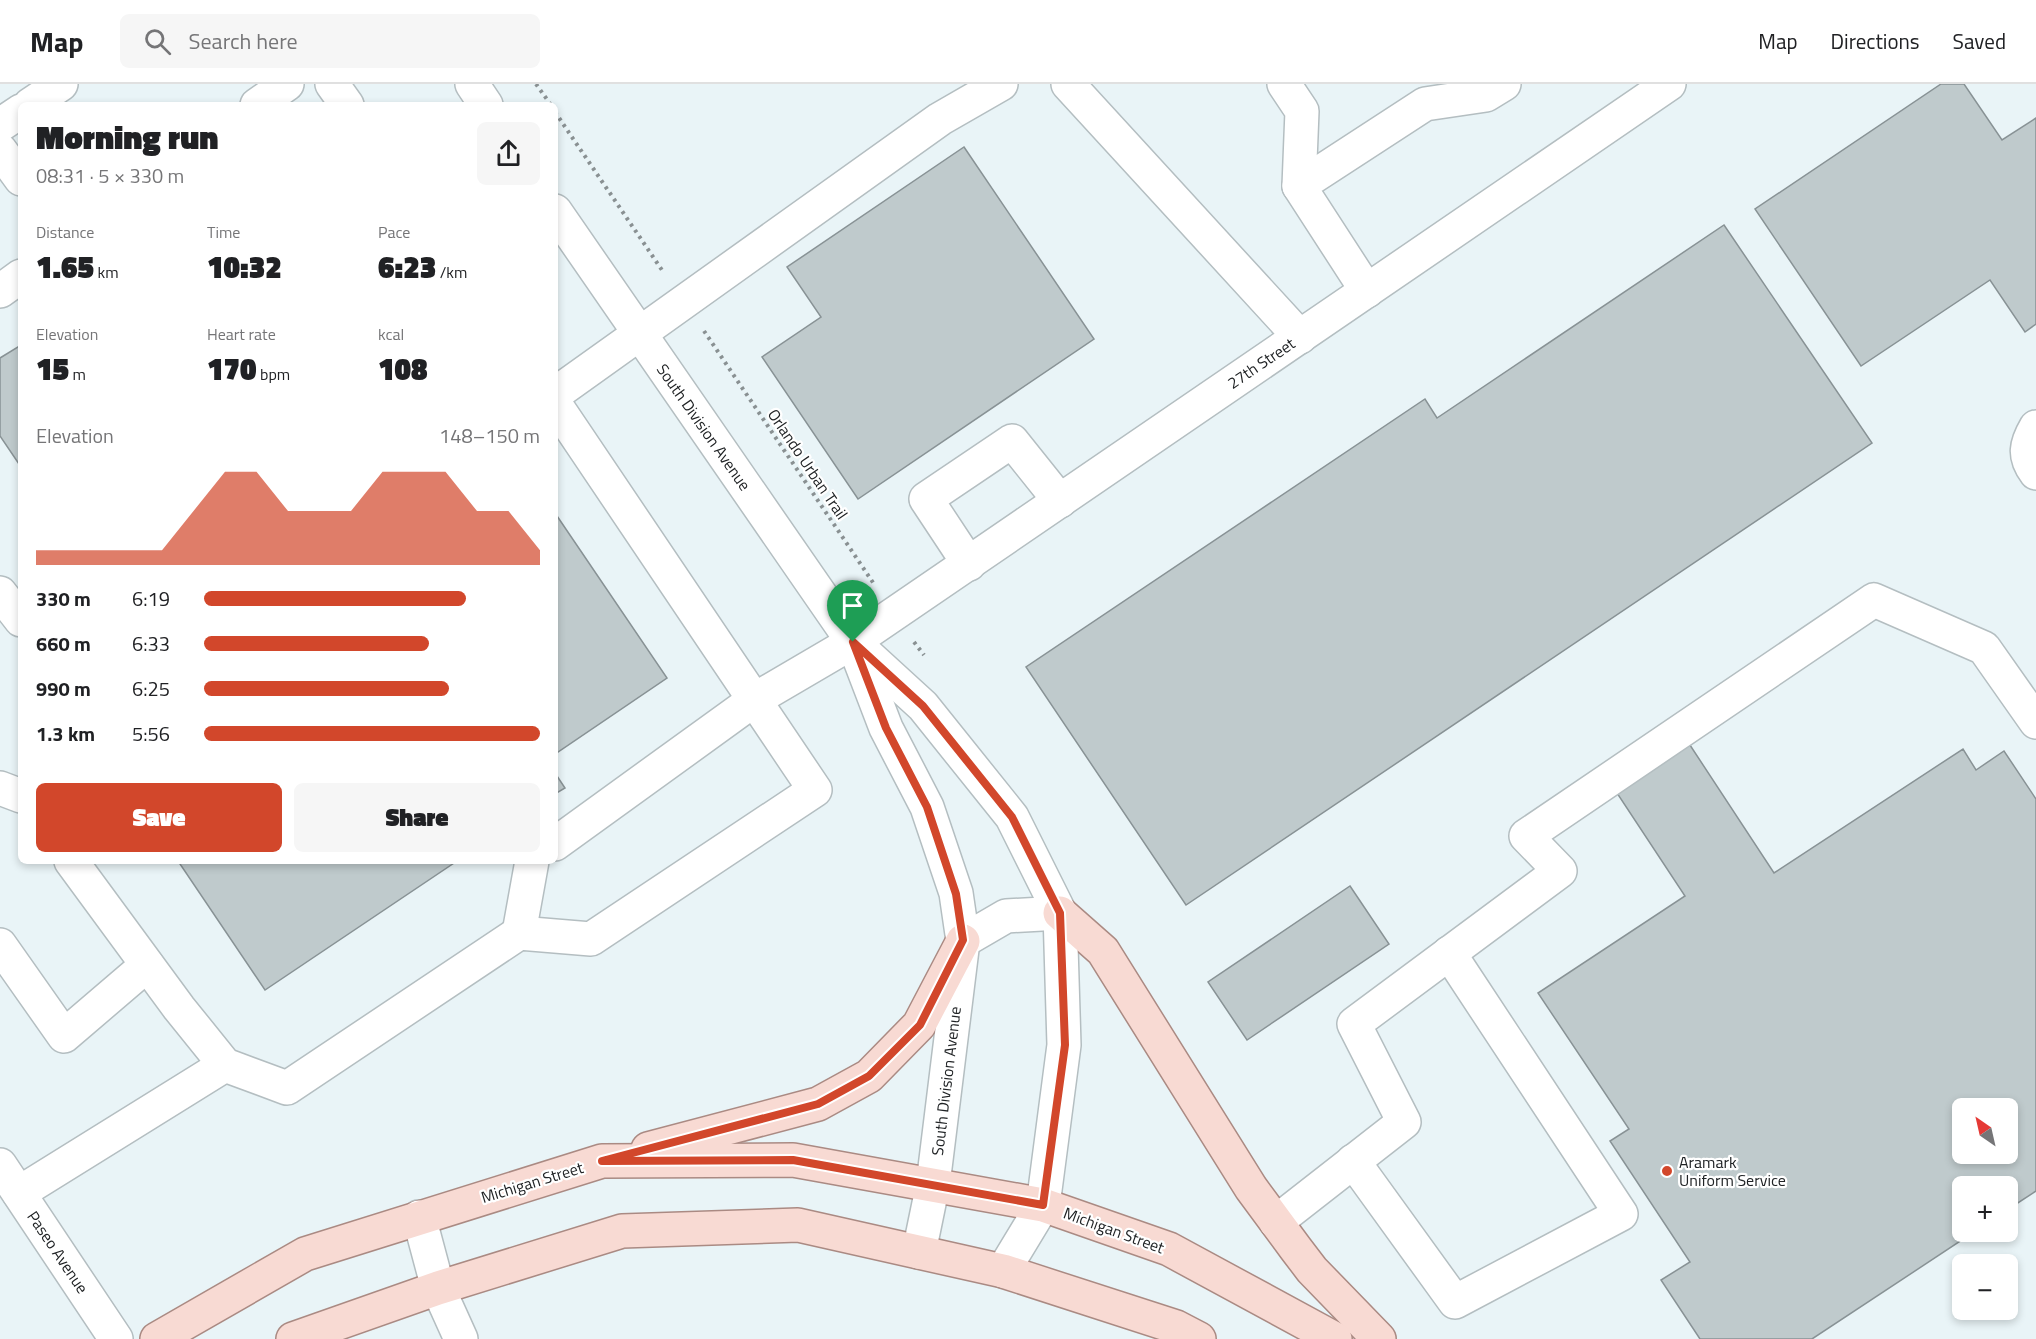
<!DOCTYPE html>
<meta charset="utf-8">
<style>
:root{--surface:#fff;--page:#f6f6f6;--text:#202124;--muted:#757577;--line:#e0e0e0;--accent:#d2472b}
body{margin:0;font-family:"Titillium Web",sans-serif;background:var(--page);color:var(--text);height:100vh;display:flex;flex-direction:column;font-size:22px;white-space:nowrap}
*{box-sizing:border-box;margin:0}
p{font-size:20px;color:var(--muted)}
.icon{flex:none;width:33px;height:33px;fill:none;stroke:currentColor;stroke-width:2;stroke-linecap:round;stroke-linejoin:round}
.map{position:relative;flex:1;overflow:hidden}
.details{position:absolute;left:18px;top:18px;width:540px;height:762px;display:flex;flex-direction:column;background:var(--surface);border-radius:9px;box-shadow:0 3px 9px #0003}
.details>*{flex:none}
.needle{width:39px;rotate:326deg}
.buttons{position:absolute;left:1952px;top:1014px;display:grid;gap:12px}
.buttons a{display:grid;place-items:center;width:66px;height:66px;border-radius:9px;background:var(--surface);box-shadow:0 3px 9px #0003;font-size:30px}
.pin{position:absolute;display:grid;place-items:center;width:51px;height:51px;color:#fff;margin:-62px -26px;border-radius:50% 50% 50% 0;rotate:-45deg;box-shadow:0 0 6px #0007}
.pin .icon{rotate:45deg}
.round{display:grid;place-items:center;flex:none;width:63px;height:63px;border-radius:9px;background:var(--page)}
.summary{display:flex;align-items:center;justify-content:space-between;height:102px;padding:0 18px}
h1{font-size:33px;font-weight:800;line-height:45px}
.stats{display:grid;grid-template-columns:repeat(3,1fr);gap:9px;height:102px;padding:6px 18px}
.stats div{display:grid;align-content:center}
.stats b{font-size:30px;font-weight:800}
.stats small{font-size:16px;font-weight:400}
.stats p{font-size:16px}
.chart{height:168px;padding:12px 18px}
.chart p{display:flex;justify-content:space-between}
.chart svg{width:100%;height:108px;margin-top:6px;fill:var(--accent);opacity:.7}
.action{display:flex;gap:12px;margin-top:auto;padding:12px 18px}
.action a{flex:1;height:69px;border-radius:9px;background:var(--accent);color:#fff;font-size:24px;font-weight:800;line-height:69px;text-align:center}
.action a+a{background:var(--page);color:var(--text)}
ul{padding:0 18px;list-style:none;font-size:20px}
li{display:grid;grid-template-columns:96px 72px 1fr;align-items:center;height:45px}
li i{height:15px;border-radius:8px;background:var(--accent)}
header{display:flex;align-items:center;gap:36px;box-sizing:border-box;height:84px;padding:0 30px;background:var(--surface);border-bottom:2px solid var(--line)}
header strong{font-size:28px}
nav{display:flex;gap:33px;margin-inline-start:auto;font-size:21px}
.search{width:420px;height:54px;background:var(--page);display:flex;align-items:center;gap:15px;box-sizing:border-box;padding:0 21px;border-radius:9px;color:var(--muted);font-size:22px}
.map>svg:first-child{display:block}
.building{fill:#bfcacc;stroke:#889295;stroke-width:1.5;fill-rule:evenodd}
.lines{fill:none;stroke-linecap:round;stroke-linejoin:round}
.minor-casing{stroke:#b4bec1;stroke-width:36}
.major-casing{stroke:#aa8a83;stroke-width:36}
.path{stroke:#899092;stroke-width:4;stroke-dasharray:3 4.5;stroke-linecap:butt}
.minor{stroke:#fff;stroke-width:33}
.major{stroke:#f8dad3;stroke-width:33}
.route-casing{stroke:#fff;stroke-width:12}
.route{stroke:#d2472b;stroke-width:8}
.poi-dot{fill:#d2472b;stroke:#fff;stroke-width:2}
.labels{text-anchor:middle;dominant-baseline:central;stroke-width:4.5;stroke-linejoin:round;paint-order:stroke}
.street-label{font-size:16px;fill:#202325;stroke:#fff}
.poi-label{font-size:16px;fill:#202325;stroke:#fff;text-anchor:start}
</style>
<header>
<strong>Map</strong>
<div class="search"><svg class="icon" aria-label="search" viewBox="0 0 24 24"><circle cx="10" cy="10" r="6"/><path d="M15 15l6 6"/></svg>Search here</div>
<nav><a>Map</a><a>Directions</a><a>Saved</a></nav>
</header>
<div class="map">
<svg width="2036" height="1255" viewBox="0 0 2036 1255">
<rect width="100%" height="100%" fill="#e9f4f7"/>
<g class="building">
<polygon points="1941,0 1964,0 2002,56 2036,34 2036,240 2025,248 1990,196 1861,282 1755,125"/>
<polygon points="964,63 1094,255 858,415 762,273 821,233 787,183"/>
<polygon points="1724,141 1872,359 1186,821 1026,583 1425,315 1437,334"/>
<polygon points="21,261 21,383 0,352 0,274"/>
<polygon points="555,429 667,594 555,670"/>
<path d="M1686 655 1774 789 1963 665 1976 686 2004 667 2036 715V1107L2007 1126V1102H1962V1148H1974L1812 1255H1700L1661 1196 1690 1178 1610 1057 1629 1045 1538 909 1685 812 1613 703ZM1962 1024H2007V1070H1962Z"/>
<polygon points="555,689 565,704 555,710"/>
<polygon points="178,777 457,777 265,906"/>
<polygon points="1350,802 1389,860 1247,956 1208,898"/>
</g>
<g class="lines">
<defs>
<g id="minor">
<polyline points="332,0 347,21"/>
<polyline points="472,0 486,21"/>
<polyline points="1068,0 1300,253"/>
<polyline points="1284,0 1302,27 1299,102"/>
<polyline points="30,21 61,0"/>
<polyline points="257,21 287,0"/>
<polyline points="0,41 21,27"/>
<polyline points="0,66 21,95"/>
<polyline points="555,127 853,558 923,622 1012,733 1060,829 1064,961 1043,1121 1003,1187"/>
<polyline points="0,207 21,192"/>
<polyline points="1367,207 1299,102 1425,20 1486,11 1504,0"/>
<polyline points="555,310 940,35 1001,0"/>
<path d="M2036 343C2026 360 2023 372 2036 389"/>
<polyline points="969,480 926,415 1012,357 1060,417"/>
<polyline points="0,509 21,536"/>
<polyline points="855,563 886,644 927,723 956,809 963,857 933,1100 919,1168"/>
<polyline points="0,704 21,712"/>
<polyline points="555,760 754,616 853,558 1669,0"/>
<polyline points="71,777 179,924 225,981 287,1004 519,849 591,855 815,706 555,320"/>
<polyline points="519,849 532,777"/>
<polyline points="963,857 1006,832 1060,829"/>
<polyline points="0,861 64,952 147,881"/>
<polyline points="1353,1077 1455,1218 1621,1130 1449,869"/>
<polyline points="0,1081 116,1255"/>
<polyline points="19,1109 225,981"/>
<polyline points="419,1133 438,1204 461,1255"/>
<polyline points="1276,1138 1404,1038 1354,940 1560,787 1526,752 1874,516 1984,564 2036,638"/>
</g>
<g id="major">
<polyline points="1060,829 1103,867 1251,1104 1296,1165 1312,1186 1379,1255"/>
<polyline points="648,1065 818,1020 869,992 919,941 963,857"/>
<polyline points="157,1255 305,1170 602,1077 793,1076 1043,1121 1169,1165 1335,1255"/>
<polyline points="293,1255 438,1204 622,1147 798,1141 1003,1187 1176,1243 1199,1255"/>
</g>
</defs>
<use href="#minor" class="minor-casing"/>
<use href="#major" class="major-casing"/>
<g class="path">
<polyline points="536,0 551,21"/>
<polyline points="555,28 664,189"/>
<polyline points="704,247 874,500"/>
<polyline points="914,558 924,571"/>
</g>
<use href="#minor" class="minor"/>
<use href="#major" class="major"/>
</g>
<g class="lines">
<defs>
<polygon id="route" points="853,558 923,622 1012,733 1060,829 1065,961 1043,1121 793,1076 602,1077 818,1020 869,992 920,941 963,856 956,810 927,723 886,644"/>
</defs>
<use href="#route" class="route-casing"/>
<use href="#route" class="route"/>
</g>
<circle class="poi-dot" cx="1667" cy="1087" r="6"/>
<g class="labels">
<g class="street-label">
<text transform="translate(1261 279) rotate(-34)">27th Street</text>
<text transform="translate(704 343) rotate(55)">South Division Avenue</text>
<text transform="translate(808 380) rotate(56)">Orlando Urban Trail</text>
<text transform="translate(946 997) rotate(-83)">South Division Avenue</text>
<text transform="translate(532 1098) rotate(-17)">Michigan Street</text>
<text transform="translate(1114 1146) rotate(20)">Michigan Street</text>
<text transform="translate(58 1168) rotate(56)">Paseo Avenue</text>
</g>
<g class="poi-label">
<text x="1679" y="1078">Aramark<tspan x="1679" dy="18">Uniform Service</tspan></text>
</g>
</g>
</svg>
<div class="buttons">
<a><svg class="needle" viewBox="-14 -14 28 28"><path d="M0-13l5 13h-10z" fill="#e53935"/><path d="M0 13l5-13h-10z" fill="#757577"/></svg></a>
<a>+</a>
<a>−</a>
</div>
<div class="pin" style="left:853px;top:558px;background:#1e9e55"><svg class="icon" aria-label="arrive" viewBox="0 0 24 24"><path d="M6 21V4h12l-3 4 3 4H6"/></svg></div>
<section class="details">
<div class="summary"><div><h1>Morning run</h1><p>08:31 · 5 × 330 m</p></div><a class="round"><svg class="icon" aria-label="share" viewBox="0 0 24 24"><path d="M12 15V3M7 8l5-5 5 5M5 13v7h14v-7"/></svg></a></div>
<div class="stats">
<div><p>Distance</p><b>1.65<small> km</small></b></div>
<div><p>Time</p><b>10:32</b></div>
<div><p>Pace</p><b>6:23<small> /km</small></b></div>
</div>
<div class="stats">
<div><p>Elevation</p><b>15<small> m</small></b></div>
<div><p>Heart rate</p><b>170<small> bpm</small></b></div>
<div><p>kcal</p><b>108</b></div>
</div>
<div class="chart"><p><span>Elevation</span>148–150 m</p>
<svg viewBox="0 0 160 44" preserveAspectRatio="none"><path d="M0 44V38L10 38L20 38L30 38L40 38L50 22L60 6L70 6L80 22L90 22L100 22L110 6L120 6L130 6L140 22L150 22L160 38V44z"/></svg>
</div>
<ul>
<li><b>330 m</b>6:19<i style="width:78%"></i></li>
<li><b>660 m</b>6:33<i style="width:67%"></i></li>
<li><b>990 m</b>6:25<i style="width:73%"></i></li>
<li><b>1.3 km</b>5:56<i style="width:100%"></i></li>
</ul>
<div class="action"><a>Save</a><a>Share</a></div>
</section>
</div>
